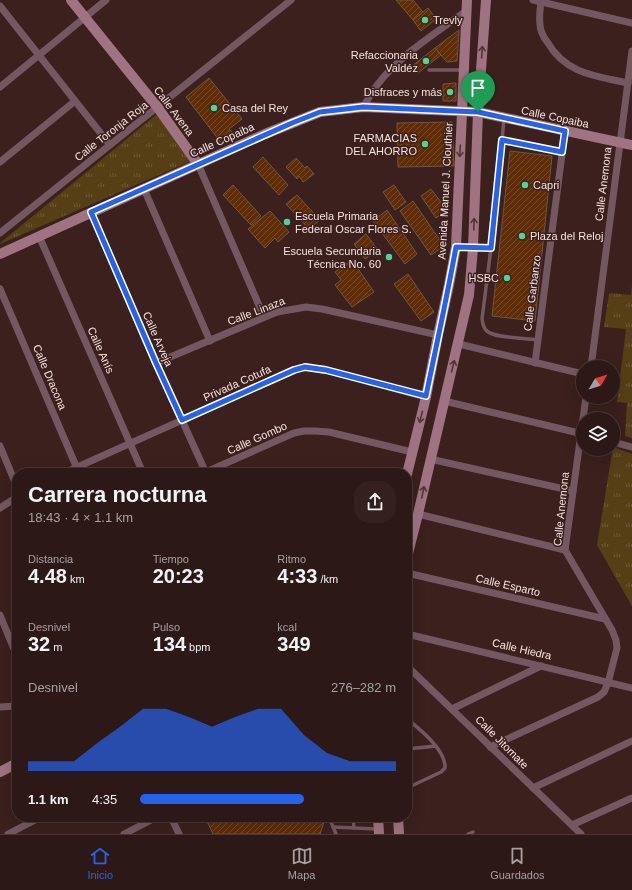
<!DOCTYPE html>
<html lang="es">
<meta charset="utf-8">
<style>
:root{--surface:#2c1816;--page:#34211f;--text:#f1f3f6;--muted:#a6a0a1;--line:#483735;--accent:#2563eb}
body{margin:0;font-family:Helvetica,sans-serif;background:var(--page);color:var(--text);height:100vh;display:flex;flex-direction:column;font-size:15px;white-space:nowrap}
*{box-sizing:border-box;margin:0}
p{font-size:13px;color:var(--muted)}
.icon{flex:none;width:22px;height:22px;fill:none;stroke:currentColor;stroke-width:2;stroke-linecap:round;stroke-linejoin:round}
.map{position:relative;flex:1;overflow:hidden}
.details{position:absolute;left:12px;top:468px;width:400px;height:354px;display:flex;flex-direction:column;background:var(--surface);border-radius:16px;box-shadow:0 4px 16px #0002,0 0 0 1px var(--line)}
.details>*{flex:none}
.needle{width:26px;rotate:52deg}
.controls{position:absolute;left:576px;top:360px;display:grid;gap:8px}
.controls a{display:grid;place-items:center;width:44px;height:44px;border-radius:50%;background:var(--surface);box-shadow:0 4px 16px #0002,0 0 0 1px var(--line);font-size:20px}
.pin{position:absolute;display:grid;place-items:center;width:34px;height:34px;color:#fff;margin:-41px -17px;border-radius:50% 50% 50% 0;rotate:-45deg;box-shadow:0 0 4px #0007}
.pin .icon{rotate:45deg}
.round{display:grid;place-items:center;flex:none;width:42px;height:42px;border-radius:16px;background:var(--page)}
.head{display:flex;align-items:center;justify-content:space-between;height:68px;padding:0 16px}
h1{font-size:22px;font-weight:700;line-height:30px}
.stats{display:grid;grid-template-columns:repeat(3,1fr);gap:6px;height:68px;padding:4px 16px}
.stats div{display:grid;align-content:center}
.stats b{font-size:20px;font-weight:700}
.stats small{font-size:11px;font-weight:400}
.stats p{font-size:11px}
.chart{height:112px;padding:8px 16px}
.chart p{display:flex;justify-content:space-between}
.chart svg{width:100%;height:72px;margin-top:4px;fill:var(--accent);opacity:.7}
ul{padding:0 16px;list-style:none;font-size:13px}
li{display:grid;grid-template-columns:64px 48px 1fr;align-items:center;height:30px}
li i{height:10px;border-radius:5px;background:var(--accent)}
.menu{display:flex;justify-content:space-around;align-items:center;height:56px;border-top:1px solid var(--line);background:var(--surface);font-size:11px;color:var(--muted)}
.menu a{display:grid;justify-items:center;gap:2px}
.menu .on{color:var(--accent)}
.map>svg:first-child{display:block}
.park{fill:url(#park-tufts)}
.building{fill:url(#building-hatch);stroke:#6f5545}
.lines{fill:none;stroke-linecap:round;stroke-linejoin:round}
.lane{stroke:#745861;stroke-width:3.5}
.street{stroke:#745861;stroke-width:7}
.secondary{stroke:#9f7381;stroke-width:10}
.oneway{stroke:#543536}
.route-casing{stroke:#fff;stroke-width:8}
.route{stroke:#2563eb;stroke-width:5}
.poi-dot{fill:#50d398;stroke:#3b201d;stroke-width:1.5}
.labels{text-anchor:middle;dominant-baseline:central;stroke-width:3;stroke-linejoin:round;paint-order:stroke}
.poi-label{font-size:11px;fill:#f6e2e0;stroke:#3b201d;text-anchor:start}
.street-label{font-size:11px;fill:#f6e2e0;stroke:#3b201d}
</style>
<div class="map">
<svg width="632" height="834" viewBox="0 0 632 834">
<defs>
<pattern id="park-tufts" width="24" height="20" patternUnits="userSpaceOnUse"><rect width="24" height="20" fill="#563f15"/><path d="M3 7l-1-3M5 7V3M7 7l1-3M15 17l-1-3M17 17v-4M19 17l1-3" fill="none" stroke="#6f5a37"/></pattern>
<pattern id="building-hatch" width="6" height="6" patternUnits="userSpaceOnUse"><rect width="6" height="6" fill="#5e2c05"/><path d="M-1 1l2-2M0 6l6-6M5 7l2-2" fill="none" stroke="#764a29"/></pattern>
</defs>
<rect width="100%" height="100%" fill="#3b201d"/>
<g class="park">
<polygon points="157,114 191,161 0,244 0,243"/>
<polygon points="632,285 632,438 625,436 627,403 617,402 626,329 604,327 609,293 631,295"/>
<polygon points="613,447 632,454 632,606 597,545"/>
</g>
<g class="building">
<polygon points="396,0 413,0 423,12 413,20"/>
<polygon points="428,8 436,19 421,31 413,20"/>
<polygon points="459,30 457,61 447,62 435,48"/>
<polygon points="435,48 441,55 418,73 412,66"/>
<polygon points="209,78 242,119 229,129 238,138 222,144 186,97"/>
<polygon points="456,83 456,101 443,101 443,84"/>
<polygon points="452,122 454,166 398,167 397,123"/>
<polygon points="510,151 552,156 535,321 492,316"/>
<polygon points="263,157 288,185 279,195 253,167"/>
<polygon points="296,158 305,168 307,166 314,174 303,182 299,176 297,179 286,167"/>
<polygon points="233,185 261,216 251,225 223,195"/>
<polygon points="394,185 406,202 395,210 383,192"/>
<polygon points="431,189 447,210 436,218 421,196"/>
<polygon points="297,195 320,220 309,229 286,204"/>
<polygon points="413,201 444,246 431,255 400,211"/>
<polygon points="387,210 417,254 405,264 373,221"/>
<polygon points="270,211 289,232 278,242 275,238 265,248 248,229"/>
<polygon points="366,234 378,250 365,259 354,244"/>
<polygon points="352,260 374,292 352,307 335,285 341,280 335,272"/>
<polygon points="408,274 434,312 421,321 394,284"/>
<polygon points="205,817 322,817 324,822 320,834 213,834"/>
</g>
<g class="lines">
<g class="lane">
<polyline points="429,70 462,70"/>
<polyline points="502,140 504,119"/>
<polyline points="475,248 491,248"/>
<path d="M537 340C526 338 493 338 487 331 483 328 483 324 482 319L491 248 502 140 562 152"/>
<path d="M407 719C420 729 446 750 445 768L441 772 407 788"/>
<polyline points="407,749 436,746"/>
<polyline points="329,817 336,834"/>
<polyline points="353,817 354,828"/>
<polyline points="333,827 377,829"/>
<polyline points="468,834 473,832"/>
</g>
<g class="street">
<polyline points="533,0 632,23"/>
<path d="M541 2C540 9 539 17 540 24 540 30 544 38 548 43 566 74 596 76 628 83"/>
<polyline points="0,6 110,145"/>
<polyline points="0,87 106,0"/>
<path d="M363 107C368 100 372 91 378 84 400 55 437 32 466 11"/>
<polyline points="0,162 75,101"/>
<polyline points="198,164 264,317"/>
<polyline points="144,189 210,341"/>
<polyline points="91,212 156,363 206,473"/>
<polyline points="0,233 291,0"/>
<polyline points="39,236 143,473"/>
<polyline points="0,289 79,473"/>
<polyline points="459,344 583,374"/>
<polyline points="156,363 277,312 306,307 322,309 438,335"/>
<polyline points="535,363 565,131"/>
<polyline points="591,367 632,51"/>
<polyline points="444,401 583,434"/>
<polyline points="613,442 632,447"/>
<polyline points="0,446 17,487"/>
<polyline points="430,459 573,491"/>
<polyline points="206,472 294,433 304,431 316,431 329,432 412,452"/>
<polyline points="64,473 294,370 305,367 326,370 426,397"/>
<polyline points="0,508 17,497"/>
<polyline points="418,514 565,550"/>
<polyline points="407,573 605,619"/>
<polyline points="0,615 16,654"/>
<polyline points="407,634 632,688"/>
<polyline points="407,666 581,834"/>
<polyline points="0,707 17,706"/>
<polyline points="452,709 541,666"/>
<polyline points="490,747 598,697 604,692 608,683 617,648 616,640 612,630 565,550 586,397"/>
<polyline points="533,788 632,741"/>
<polyline points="171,817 179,834"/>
<polyline points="572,825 632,798"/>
<polyline points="8,834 41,817"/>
<polyline points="124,834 157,817"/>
</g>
<g class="secondary">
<polyline points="71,0 158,108 198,164"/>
<polyline points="0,254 265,134 320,112 363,107 478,112 632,145"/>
<polyline points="407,474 426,397 438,335 449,285 456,247 467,0"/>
<polyline points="407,557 418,514 469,295 473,248 478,112 486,0"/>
<polyline points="0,772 17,763"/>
<polyline points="378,817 379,834"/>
<polyline points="398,817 399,834"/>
</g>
</g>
<defs><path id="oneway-shaft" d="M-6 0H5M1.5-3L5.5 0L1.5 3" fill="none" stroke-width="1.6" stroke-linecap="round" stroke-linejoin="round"/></defs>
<g class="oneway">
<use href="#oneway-shaft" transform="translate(482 52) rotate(-86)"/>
<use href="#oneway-shaft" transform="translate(460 151) rotate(93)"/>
<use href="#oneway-shaft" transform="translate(474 224) rotate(-88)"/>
<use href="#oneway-shaft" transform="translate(453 366) rotate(-76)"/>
<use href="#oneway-shaft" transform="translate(421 417) rotate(104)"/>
<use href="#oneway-shaft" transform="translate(423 492) rotate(-78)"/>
</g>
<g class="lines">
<defs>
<path id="route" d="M363 107 478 112 565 131 562 152 502 140 491 248 456 247C447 297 436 347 426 396L326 370 305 367 294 370 182 420 156 363 91 212 292 123 320 112Z"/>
</defs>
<use href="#route" class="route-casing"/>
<use href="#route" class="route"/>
</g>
<g class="poi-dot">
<circle cx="425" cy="20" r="4"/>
<circle cx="426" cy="61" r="4"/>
<circle cx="450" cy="92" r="4"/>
<circle cx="214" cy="108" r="4"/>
<circle cx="425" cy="144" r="4"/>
<circle cx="525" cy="185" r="4"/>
<circle cx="287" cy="222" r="4"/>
<circle cx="522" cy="236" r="4"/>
<circle cx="389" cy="257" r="4"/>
<circle cx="507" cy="278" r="4"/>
</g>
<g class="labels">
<g class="poi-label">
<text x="433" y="20">Trevly</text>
<text x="418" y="55" text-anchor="end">Refaccionaria<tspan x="418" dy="13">Valdéz</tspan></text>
<text x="442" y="92" text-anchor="end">Disfraces y más</text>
<text x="222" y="108">Casa del Rey</text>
<text x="417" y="138" text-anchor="end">FARMACIAS<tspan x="417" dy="13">DEL AHORRO</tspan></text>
<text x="533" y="185">Capri</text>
<text x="295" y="216">Escuela Primaria<tspan x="295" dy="13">Federal Oscar Flores S.</tspan></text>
<text x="530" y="236">Plaza del Reloj</text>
<text x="381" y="251" text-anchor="end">Escuela Secundaria<tspan x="381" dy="13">Técnica No. 60</tspan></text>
<text x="499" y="278" text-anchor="end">HSBC</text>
</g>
<g class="street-label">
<text transform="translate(174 111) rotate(53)">Calle Avena</text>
<text transform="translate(555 117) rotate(12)">Calle Copaiba</text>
<text transform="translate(111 131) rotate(-38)">Calle Toronja Roja</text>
<text transform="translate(222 140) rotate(-24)">Calle Copaiba</text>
<text transform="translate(603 184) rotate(-83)">Calle Anemona</text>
<text transform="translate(445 191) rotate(-87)">Avenida Manuel J. Clouthier</text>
<text transform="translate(532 293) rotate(-83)">Calle Garbanzo</text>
<text transform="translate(256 311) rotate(-21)">Calle Linaza</text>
<text transform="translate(158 339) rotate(66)">Calle Arveja</text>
<text transform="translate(101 350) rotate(66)">Calle Anís</text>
<text transform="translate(50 377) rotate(67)">Calle Dracona</text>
<text transform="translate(237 383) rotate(-24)">Privada Cotufa</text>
<text transform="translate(257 438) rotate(-24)">Calle Gombo</text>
<text transform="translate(561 509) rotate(-84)">Calle Anemona</text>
<text transform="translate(508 585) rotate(13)">Calle Esparto</text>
<text transform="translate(522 649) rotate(13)">Calle Hiedra</text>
<text transform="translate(502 742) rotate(45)">Calle Jitomate</text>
</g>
</g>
</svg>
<div class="controls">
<a><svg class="needle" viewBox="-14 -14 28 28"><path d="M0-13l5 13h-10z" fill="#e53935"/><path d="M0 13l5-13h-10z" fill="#a6a0a1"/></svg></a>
<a><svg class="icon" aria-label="layers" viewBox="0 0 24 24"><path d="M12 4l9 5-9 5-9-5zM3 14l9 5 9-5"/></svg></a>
</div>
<div class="pin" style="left:478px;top:112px;background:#1e9e55"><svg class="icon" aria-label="arrive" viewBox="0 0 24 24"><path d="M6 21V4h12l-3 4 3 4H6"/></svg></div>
<section class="details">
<div class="head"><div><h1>Carrera nocturna</h1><p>18:43 · 4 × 1.1 km</p></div><a class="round"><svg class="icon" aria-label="share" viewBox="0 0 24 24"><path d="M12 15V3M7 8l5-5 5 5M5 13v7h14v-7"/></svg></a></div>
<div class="stats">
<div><p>Distancia</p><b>4.48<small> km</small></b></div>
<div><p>Tiempo</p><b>20:23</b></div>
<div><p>Ritmo</p><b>4:33<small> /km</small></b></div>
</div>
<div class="stats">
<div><p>Desnivel</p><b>32<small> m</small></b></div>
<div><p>Pulso</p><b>134<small> bpm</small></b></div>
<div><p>kcal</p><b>349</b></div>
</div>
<div class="chart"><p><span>Desnivel</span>276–282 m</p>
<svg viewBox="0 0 160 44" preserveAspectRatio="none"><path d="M0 44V38L10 38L20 38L30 27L40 17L50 6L60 6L70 11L80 17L90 11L100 6L110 6L120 22L130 33L140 38L150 38L160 38V44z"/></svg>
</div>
<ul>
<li><b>1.1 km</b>4:35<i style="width:64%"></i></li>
</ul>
</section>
</div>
<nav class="menu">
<a class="on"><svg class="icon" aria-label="home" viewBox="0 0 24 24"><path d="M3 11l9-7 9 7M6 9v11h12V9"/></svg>Inicio</a>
<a><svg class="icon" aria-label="map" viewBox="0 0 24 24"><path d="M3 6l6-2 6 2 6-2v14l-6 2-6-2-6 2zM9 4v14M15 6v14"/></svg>Mapa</a>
<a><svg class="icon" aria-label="saved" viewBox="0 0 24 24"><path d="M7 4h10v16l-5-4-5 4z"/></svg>Guardados</a>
</nav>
